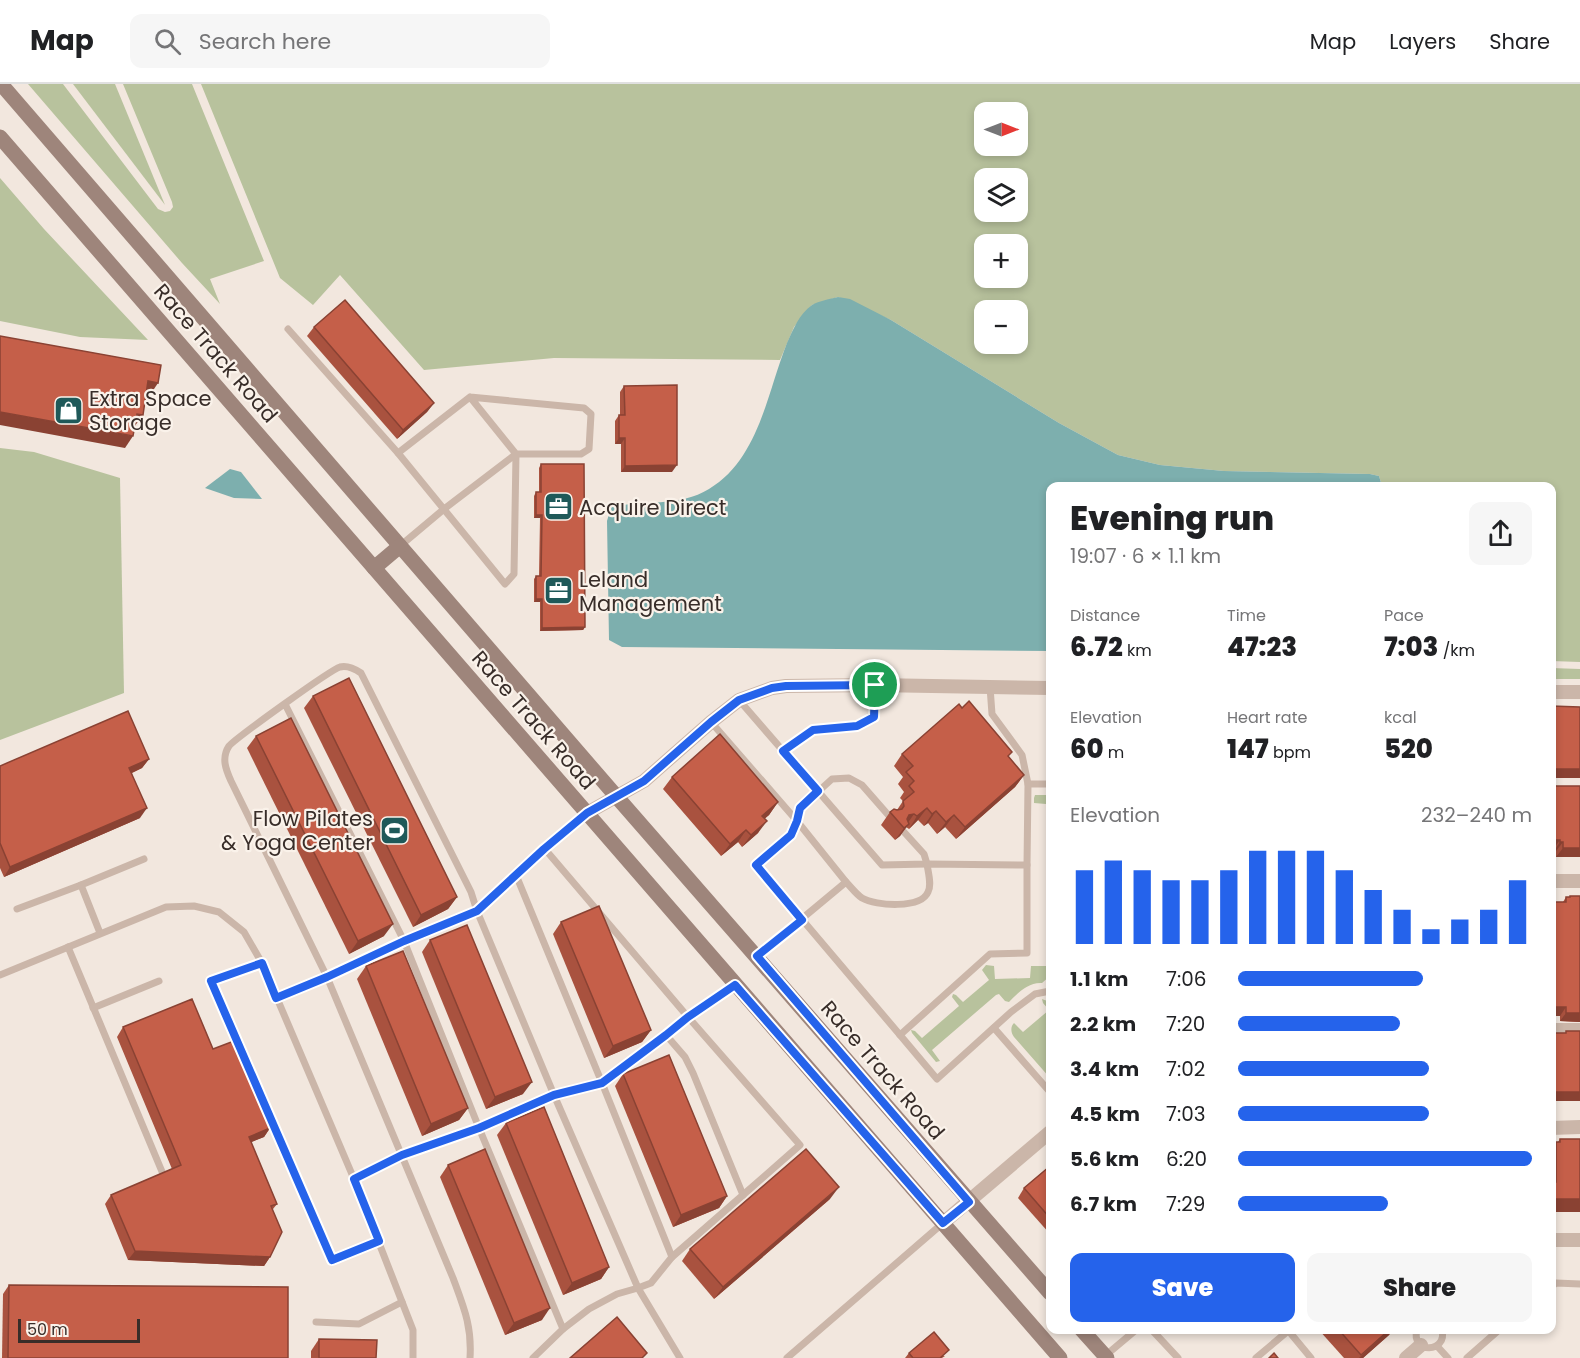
<!DOCTYPE html>
<meta charset="utf-8">
<style>
:root{--surface:#fff;--page:#f6f6f6;--text:#202124;--muted:#757577;--line:#e0e0e0;--accent:#2563eb}
body{margin:0;font-family:Poppins,sans-serif;background:var(--page);color:var(--text);height:100vh;display:flex;flex-direction:column;font-size:22px;white-space:nowrap}
*{box-sizing:border-box;margin:0}
p{font-size:20px;color:var(--muted)}
.icon{flex:none;width:33px;height:33px;fill:none;stroke:currentColor;stroke-width:2;stroke-linecap:round;stroke-linejoin:round}
.map{position:relative;flex:1;overflow:hidden}
.details{position:absolute;left:1046px;top:398px;width:510px;height:852px;display:flex;flex-direction:column;background:var(--surface);border-radius:12px;box-shadow:0 3px 9px #0003}
.details>*{flex:none}
.needle{width:39px;rotate:90deg}
.controls{position:absolute;left:974px;top:18px;display:grid;gap:12px}
.controls a{display:grid;place-items:center;width:54px;height:54px;border-radius:12px;background:var(--surface);box-shadow:0 3px 9px #0003;font-size:30px}
.scale{position:absolute;left:18px;bottom:15px;width:122px;box-sizing:border-box;padding-left:6px;border:3px solid #382d29;border-top:0;font-size:16px;line-height:21px;white-space:nowrap;color:#382d29;-webkit-text-stroke:4px #faf2ea;paint-order:stroke}
.pin{position:absolute;display:grid;place-items:center;width:51px;height:51px;color:#fff;margin:-26px;border:3px solid #fff;border-radius:50%;box-shadow:0 2px 6px #0007}
.round{display:grid;place-items:center;flex:none;width:63px;height:63px;border-radius:12px;background:var(--page)}
.overview{display:flex;align-items:center;justify-content:space-between;height:102px;padding:0 24px}
h1{font-size:33px;font-weight:800;line-height:45px}
.figures{display:grid;grid-template-columns:repeat(3,1fr);gap:9px;height:102px;padding:6px 24px}
.figures div{display:grid;align-content:center}
.figures b{font-size:26px;font-weight:800}
.figures small{font-size:16px;font-weight:400}
.figures p{font-size:16px}
.chart{height:168px;padding:12px 24px}
.chart p{display:flex;justify-content:space-between}
.chart svg{width:100%;height:108px;margin-top:6px;stroke:var(--accent);stroke-width:6}
.button{display:flex;gap:12px;margin-top:auto;padding:12px 24px}
.button a{flex:1;height:69px;border-radius:12px;background:var(--accent);color:#fff;font-size:24px;font-weight:800;line-height:69px;text-align:center}
.button a+a{background:var(--page);color:var(--text)}
ul{padding:0 24px;list-style:none;font-size:20px}
li{display:grid;grid-template-columns:96px 72px 1fr;align-items:center;height:45px}
li i{height:15px;border-radius:8px;background:var(--accent)}
header{display:flex;align-items:center;gap:36px;box-sizing:border-box;height:84px;padding:0 30px;background:var(--surface);border-bottom:2px solid var(--line)}
header strong{font-size:28px}
nav{display:flex;gap:33px;margin-inline-start:auto;font-size:21px}
.search{width:420px;height:54px;background:var(--page);display:flex;align-items:center;gap:15px;box-sizing:border-box;padding:0 21px;border-radius:12px;color:var(--muted);font-size:22px}
.map>svg:first-child{display:block}
.green{fill:#b8c29d;fill-rule:evenodd}
.water{fill:#7dafae}
.lines{fill:none;stroke-linecap:round;stroke-linejoin:round}
.service{stroke:#cbb6a9;stroke-width:7}
.minor{stroke:#cbb6a9;stroke-width:14}
.secondary{stroke:#9e857b;stroke-width:15}
.wall{fill:#a9523f}
.shaded-wall{fill:#8a4233}
.building{fill:#c55f49;stroke:#8a4233;stroke-width:1.5}
.route-casing{stroke:#fff;stroke-width:12}
.route{stroke:#2563eb;stroke-width:8}
.labels{text-anchor:middle;dominant-baseline:central;stroke-width:4.5;stroke-linejoin:round;paint-order:stroke}
.street-label{font-size:21px;fill:#382d29;stroke:#faf2ea}
.poi-label{font-size:21px;fill:#382d29;stroke:#faf2ea;text-anchor:start}
</style>
<header>
<strong>Map</strong>
<div class="search"><svg class="icon" aria-label="search" viewBox="0 0 24 24"><circle cx="10" cy="10" r="6"/><path d="M15 15l6 6"/></svg>Search here</div>
<nav><a>Map</a><a>Layers</a><a>Share</a></nav>
</header>
<div class="map">
<svg width="1580" height="1274" viewBox="0 0 1580 1274">
<rect width="100%" height="100%" fill="#f2e7de"/>
<g class="green">
<polygon points="28,0 63,0 158,125 165,128 170,127 173,123 172,118 123,0 192,0 264,177 210,195 220,220 182,179"/>
<polygon points="73,0 115,0 165,121"/>
<path d="M201 0H1580V578L1551 577V402H1382L1379 392 1370 390 1224 387 1160 381 1118 371 1059 339 891 236 838 213 812 221 794 243 780 276 554 274 424 286 340 191 313 221 280 194ZM984 28H1017V62H984ZM984 94H1017V128H984ZM984 160H1017V194H984ZM984 226H1017V260H984Z"/>
<polygon points="0,94 44,145 148,256 80,253 0,237"/>
<polygon points="0,364 34,368 120,394 124,609 0,656"/>
<polygon points="1551,584 1580,585 1580,595 1551,595"/>
<path d="M1035 711H1048L1050 713V892L1042 899C1028 898 1018 909 1009 918L1005 917 999 910 996 911 932 966 940 977 936 978 912 949 911 946 915 947 922 954 959 922 952 913 953 910 956 911 963 918 989 896 982 886 986 881 994 882 995 895 1030 894 1031 882H1047L1046 720 1034 719V714Z"/>
<path d="M1042 915 1050 918V994L1014 953C1011 949 1010 943 1014 939L1023 948 1049 926 1043 919Z"/>
</g>
<g class="water">
<path d="M838 213 850 215 891 236 1059 339 1118 371 1160 381 1224 387 1370 390 1379 392 1382 402H1050V567L622 563 609 556 607 437 611 423C642 416 680 423 709 405 759 375 767 309 787 259 793 246 799 230 812 221 819 217 830 215 838 213Z"/>
<polygon points="230,385 241,388 262,415 234,414 205,404"/>
</g>
<g class="lines">
<g class="service">
<polyline points="288,245 398,369"/>
<polyline points="400,462 444,425 516,370 581,370 589,365 591,330 584,324 470,313 398,369 505,500 514,490 516,370 470,313"/>
<polyline points="990,603 992,630 1022,671 1028,700"/>
<polyline points="739,616 882,781 927,780 924,770 904,748"/>
<path d="M285 620 404 857 479 1044 563 1245 589 1225 617 1210 638 1204 554 1011 477 827 471 808 361 589C355 585 348 581 340 583 330 586 236 654 229 662 221 674 226 686 231 697L327 893 404 857 477 827 544 764 587 729"/>
<polyline points="711,638 797,737 846,798"/>
<polyline points="783,667 813,646 857,642 874,633 875,601"/>
<polyline points="890,733 862,701 849,694 832,695 800,724 797,737 791,751 756,781 900,951 990,870 1027,869 1027,781"/>
<polyline points="544,764 688,933 666,951"/>
<polyline points="516,791 602,999 666,951 685,973 693,989 743,1111 672,1173"/>
<polyline points="17,825 81,801"/>
<polyline points="100,849 81,801 144,775"/>
<polyline points="68,863 163,1090"/>
<path d="M757 872 846 798C851 803 856 810 862 814 876 822 921 825 928 808 932 801 928 788 927 780L1027 781 1028 700H1050"/>
<polyline points="262,879 211,897 332,1176 379,1157"/>
<polyline points="0,891 166,823 194,822 219,828 244,848 262,879 354,1095 413,1246 413,1274"/>
<polyline points="735,901 688,933 800,1061 743,1111"/>
<path d="M276 914 327 893 453 1194C464 1224 472 1242 470 1274"/>
<polyline points="93,924 159,897"/>
<polyline points="994,944 1050,1008"/>
<polyline points="900,951 937,995 1011,928 1035,910 1050,907"/>
<polyline points="354,1095 402,1071 479,1044 554,1011 602,999 672,1173 651,1199 638,1204 680,1274"/>
<polyline points="1551,1203 1556,1199 1580,1200"/>
<polyline points="316,1238 359,1240 402,1218"/>
<polyline points="1151,1245 1178,1274"/>
<polyline points="1287,1245 1311,1274"/>
<path d="M1417 1245C1410 1270 1448 1270 1442 1245"/>
<polyline points="1437,1262 1448,1274"/>
<polyline points="1105,1272 1137,1245"/>
<polyline points="533,1274 563,1245"/>
<polyline points="787,1274 943,1139"/>
<polyline points="1256,1274 1288,1247"/>
<polyline points="1467,1274 1500,1245"/>
</g>
<g class="minor">
<polyline points="1551,608 1580,608"/>
<polyline points="587,729 644,697 711,638 739,616 772,604 786,602 875,601 1050,604"/>
<polyline points="1551,797 1580,797"/>
<polyline points="1551,946 1580,946"/>
<polyline points="1551,1044 1580,1043"/>
<polyline points="943,1139 1050,1048"/>
<polyline points="1551,1156 1580,1156"/>
<polyline points="1406,1274 1421,1261"/>
</g>
<g class="secondary">
<polyline points="1,0 616,712 1050,1209"/>
<polyline points="0,53 1060,1274"/>
<polyline points="374,484 400,462"/>
<polyline points="1081,1245 1107,1274"/>
</g>
</g>
<g class="wall">
<polygon points="314,243 434,319 427,328 397,355 307,252"/>
<polygon points="624,302 672,388 621,388 621,360 615,360 615,337 619,331 620,331 620,308"/>
<polygon points="541,380 585,543 583,546 540,547 540,518 534,518 534,495 536,492 539,492 540,434 534,434 534,412 536,408 539,408 539,384"/>
<polygon points="313,612 457,813 448,825 413,843 304,624"/>
<polygon points="256,652 384,852 349,870 247,664"/>
<polygon points="902,670 1009,673 1024,691 1015,703 956,755 945,743 937,750 928,739 924,742 918,736 909,745 906,743 900,752 895,756 881,741 890,728 897,726 903,717 900,714 904,708 898,700 903,693 894,682"/>
<polygon points="149,675 142,684 132,689 140,734 4,793 0,784 0,682"/>
<polygon points="672,693 778,718 769,731 764,735 758,749 742,763 738,758 721,772 663,705"/>
<polygon points="1551,699 1580,773 1556,773 1556,767 1554,767 1554,764 1551,764"/>
<polygon points="1570,812 1580,938 1560,937 1560,932 1551,932 1563,818 1566,813 1570,813"/>
<polygon points="561,838 651,946 642,958 604,974 553,850"/>
<polygon points="430,856 523,1010 486,1025 422,868"/>
<polygon points="366,882 468,1024 459,1036 422,1052 357,895"/>
<polygon points="123,943 213,965 270,1044 264,1053 251,1058 277,1120 273,1125 270,1173 264,1182 128,1176 105,1120 111,1111 172,1085 117,953"/>
<polygon points="623,990 727,1112 719,1124 673,1143 615,1002"/>
<polygon points="506,1039 609,1183 601,1195 563,1211 497,1051"/>
<polygon points="1560,1055 1580,1055 1551,1128 1551,1065 1556,1058 1558,1058"/>
<polygon points="448,1081 542,1236 505,1251 440,1093"/>
<polygon points="1050,1082 1050,1150 1018,1114 1024,1104"/>
<polygon points="830,1115 714,1215 682,1177 690,1165"/>
<polygon points="9,1201 288,1274 2,1274 3,1210"/>
<polygon points="1318,1245 1393,1245 1389,1251 1363,1274 1344,1274"/>
<polygon points="319,1255 376,1274 311,1274 311,1267"/>
<polygon points="909,1269 945,1272 942,1274 905,1274"/>
</g>
<g class="shaded-wall">
<polygon points="148,297 158,299 150,311 139,309"/>
<polygon points="434,319 427,328 397,355 403,346"/>
<polygon points="0,328 133,352 125,364 0,341"/>
<polygon points="137,330 143,331 134,343"/>
<polygon points="619,354 625,354 621,360 615,360"/>
<polygon points="677,381 672,388 621,388 625,382"/>
<polygon points="536,431 542,431 540,434 534,434"/>
<polygon points="536,515 542,515 540,518 534,518"/>
<polygon points="585,543 583,546 540,547 542,544"/>
<polygon points="149,675 142,684 123,693 129,684"/>
<polygon points="1553,685 1580,685 1580,694 1551,694 1551,687"/>
<polygon points="1024,691 1015,703 956,755 965,743"/>
<polygon points="778,718 769,731 754,744 762,732"/>
<polygon points="147,724 140,734 4,793 10,783"/>
<polygon points="927,724 918,736 909,745 917,732"/>
<polygon points="936,727 928,739 924,742 932,730"/>
<polygon points="914,730 905,743 903,743 909,731"/>
<polygon points="954,731 945,743 937,750 946,738"/>
<polygon points="767,737 758,749 742,763 751,751"/>
<polygon points="909,740 900,752 895,756 904,744"/>
<polygon points="746,746 738,758 721,772 730,760"/>
<polygon points="1551,756 1560,756 1554,764 1551,764"/>
<polygon points="1560,758 1563,758 1556,767 1554,767"/>
<polygon points="1563,764 1580,764 1580,773 1556,773"/>
<polygon points="457,813 448,825 413,843 421,831"/>
<polygon points="393,840 384,852 349,870 358,857"/>
<polygon points="1551,923 1566,923 1560,932 1551,932"/>
<polygon points="1566,929 1580,929 1580,938 1560,937"/>
<polygon points="651,946 642,958 604,974 613,962"/>
<polygon points="532,998 523,1010 486,1025 495,1013"/>
<rect x="1551" y="1008" width="29" height="9"/>
<polygon points="468,1024 459,1036 422,1052 431,1040"/>
<polygon points="270,1044 264,1053 242,1062 249,1053"/>
<polygon points="839,1103 830,1115 714,1215 723,1203"/>
<polygon points="727,1112 719,1124 673,1143 681,1131"/>
<polygon points="1555,1115 1580,1115 1580,1128 1551,1128 1551,1120"/>
<polygon points="135,1167 270,1173 264,1182 128,1176"/>
<polygon points="609,1183 601,1195 563,1211 572,1199"/>
<polygon points="550,1224 542,1236 505,1251 514,1239"/>
<polygon points="1390,1245 1393,1245 1389,1251 1363,1274 1359,1274"/>
</g>
<g class="building">
<polygon points="345,216 434,319 403,346 314,243"/>
<polygon points="0,252 161,281 158,299 148,297 143,331 137,330 133,352 0,328"/>
<polygon points="677,301 677,381 625,382 625,354 619,354 619,331 625,331 624,302"/>
<polygon points="541,380 584,380 585,543 542,544 542,515 536,515 536,492 541,492 542,431 536,431 536,408 541,408"/>
<polygon points="349,594 457,813 421,831 313,612"/>
<polygon points="969,617 1012,668 1008,672 1024,691 965,743 954,731 946,738 936,727 932,730 927,724 917,732 914,730 909,731 907,735 909,740 904,744 890,728 894,725 897,726 902,725 904,722 903,717 914,708 909,702 914,697 906,688 913,682 902,670 959,620 962,624"/>
<polygon points="1551,622 1580,623 1580,685 1553,685 1551,687"/>
<polygon points="128,627 149,675 129,684 147,724 10,783 0,759 0,682"/>
<polygon points="291,634 393,840 358,857 256,652"/>
<polygon points="720,650 778,718 762,732 767,737 751,751 746,746 730,760 672,693"/>
<polygon points="1551,699 1556,702 1580,702 1580,764 1563,764 1563,758 1560,758 1560,756 1551,756"/>
<polygon points="1570,812 1580,812 1580,929 1566,929 1566,923 1551,923 1551,818 1566,818 1566,813 1570,813"/>
<polygon points="599,822 651,946 613,962 561,838"/>
<polygon points="467,841 532,998 495,1013 430,856"/>
<polygon points="403,867 468,1024 431,1040 366,882"/>
<polygon points="192,915 213,965 234,957 270,1044 249,1053 277,1120 271,1122 282,1148 270,1173 135,1167 111,1111 181,1081 123,943"/>
<polygon points="1566,947 1580,947 1580,1008 1551,1008 1551,949 1566,949"/>
<polygon points="669,971 727,1112 681,1131 623,990"/>
<polygon points="544,1023 609,1183 572,1199 506,1039"/>
<polygon points="1560,1055 1580,1055 1580,1115 1555,1115 1555,1098 1556,1098 1556,1058 1560,1058"/>
<polygon points="485,1065 550,1224 514,1239 448,1081"/>
<polygon points="806,1065 839,1103 723,1203 690,1165"/>
<polygon points="1050,1082 1050,1134 1024,1104"/>
<polygon points="9,1201 288,1203 288,1274 8,1274"/>
<polygon points="617,1233 647,1269 642,1274 570,1274"/>
<polygon points="1338,1245 1390,1245 1361,1271"/>
<polygon points="934,1248 949,1266 940,1274 913,1274 909,1269"/>
<polygon points="319,1255 377,1256 376,1274 319,1274"/>
<polygon points="1274,1269 1278,1274 1269,1274"/>
</g>
<g class="lines">
<defs>
<polygon id="route" points="875,601 874,633 857,642 813,646 783,667 818,707 800,724 797,737 791,751 756,781 802,836 757,872 969,1118 943,1139 735,901 688,933 666,951 602,999 554,1011 479,1044 402,1071 354,1095 379,1157 332,1176 211,897 262,879 276,914 327,893 404,857 477,827 544,765 587,729 644,697 711,638 739,616 772,604 786,602"/>
</defs>
<use href="#route" class="route-casing"/>
<use href="#route" class="route"/>
</g>
<defs>
<symbol id="shop-square" viewBox="-11 -11 22 22"><rect x="-9" y="-9" width="18" height="18" rx="4" fill="#1f5959" stroke="#faf2ea"/><path d="M-5-2.5h2.3a2.7 3.5 0 0 1 5.4 0H5L5.5 6h-11ZM-1.5-2.5h3a1.5 2.3 0 0 0-3 0Z" fill="#fff"/></symbol>
<symbol id="office-square" viewBox="-11 -11 22 22"><rect x="-9" y="-9" width="18" height="18" rx="4" fill="#1f5959" stroke="#faf2ea"/><path d="M-6-3h4V-5.5h4V-3h4V5H-6ZM-1-4.5V-3h2v-1.5ZM-6 0V1H6V0Z" fill="#fff"/></symbol>
<symbol id="stadium-square" viewBox="-11 -11 22 22"><rect x="-9" y="-9" width="18" height="18" rx="4" fill="#1f5959" stroke="#faf2ea"/><path d="M0-5a6.5 5 0 1 0 0 10a6.5 5 0 1 0 0-10ZM-3.5-1.8h7v3.6h-7Z" fill="#fff"/></symbol>
</defs>
<g fill-rule="evenodd">
<use href="#shop-square" x="52" y="310" width="33" height="33"/>
<use href="#office-square" x="542" y="406" width="33" height="33"/>
<use href="#office-square" x="542" y="490" width="33" height="33"/>
<use href="#stadium-square" x="378" y="730" width="33" height="33"/>
</g>
<g class="labels">
<g class="street-label">
<text transform="translate(216 269) rotate(49)">Race Track Road</text>
<text transform="translate(534 636) rotate(49)">Race Track Road</text>
<text transform="translate(883 986) rotate(49)">Race Track Road</text>
</g>
<g class="poi-label">
<text x="89" y="314">Extra Space<tspan x="89" dy="24">Storage</tspan></text>
<text x="579" y="423">Acquire Direct</text>
<text x="579" y="495">Leland<tspan x="579" dy="24">Management</tspan></text>
<text x="373" y="734" text-anchor="end">Flow Pilates<tspan x="373" dy="24">&amp; Yoga Center</tspan></text>
</g>
</g>
</svg>
<div class="controls">
<a><svg class="needle" viewBox="-14 -14 28 28"><path d="M0-13l5 13h-10z" fill="#e53935"/><path d="M0 13l5-13h-10z" fill="#757577"/></svg></a>
<a><svg class="icon" aria-label="layers" viewBox="0 0 24 24"><path d="M12 4l9 5-9 5-9-5zM3 14l9 5 9-5"/></svg></a>
<a>+</a>
<a>−</a>
</div>
<div class="scale">50 m</div>
<div class="pin" style="left:875px;top:601px;background:#1e9e55"><svg class="icon" aria-label="arrive" viewBox="0 0 24 24"><path d="M6 21V4h12l-3 4 3 4H6"/></svg></div>
<section class="details">
<div class="overview"><div><h1>Evening run</h1><p>19:07 · 6 × 1.1 km</p></div><a class="round"><svg class="icon" aria-label="share" viewBox="0 0 24 24"><path d="M12 15V3M7 8l5-5 5 5M5 13v7h14v-7"/></svg></a></div>
<div class="figures">
<div><p>Distance</p><b>6.72<small> km</small></b></div>
<div><p>Time</p><b>47:23</b></div>
<div><p>Pace</p><b>7:03<small> /km</small></b></div>
</div>
<div class="figures">
<div><p>Elevation</p><b>60<small> m</small></b></div>
<div><p>Heart rate</p><b>147<small> bpm</small></b></div>
<div><p>kcal</p><b>520</b></div>
</div>
<div class="chart"><p><span>Elevation</span>232–240 m</p>
<svg viewBox="0 0 160 44" preserveAspectRatio="none"><path d="M5 44V14M15 44V10M25 44V14M35 44V18M45 44V18M55 44V14M65 44V6M75 44V6M85 44V6M95 44V14M105 44V22M115 44V30M125 44V38M135 44V34M145 44V30M155 44V18"/></svg>
</div>
<ul>
<li><b>1.1 km</b>7:06<i style="width:63%"></i></li>
<li><b>2.2 km</b>7:20<i style="width:55%"></i></li>
<li><b>3.4 km</b>7:02<i style="width:65%"></i></li>
<li><b>4.5 km</b>7:03<i style="width:65%"></i></li>
<li><b>5.6 km</b>6:20<i style="width:100%"></i></li>
<li><b>6.7 km</b>7:29<i style="width:51%"></i></li>
</ul>
<div class="button"><a>Save</a><a>Share</a></div>
</section>
</div>
